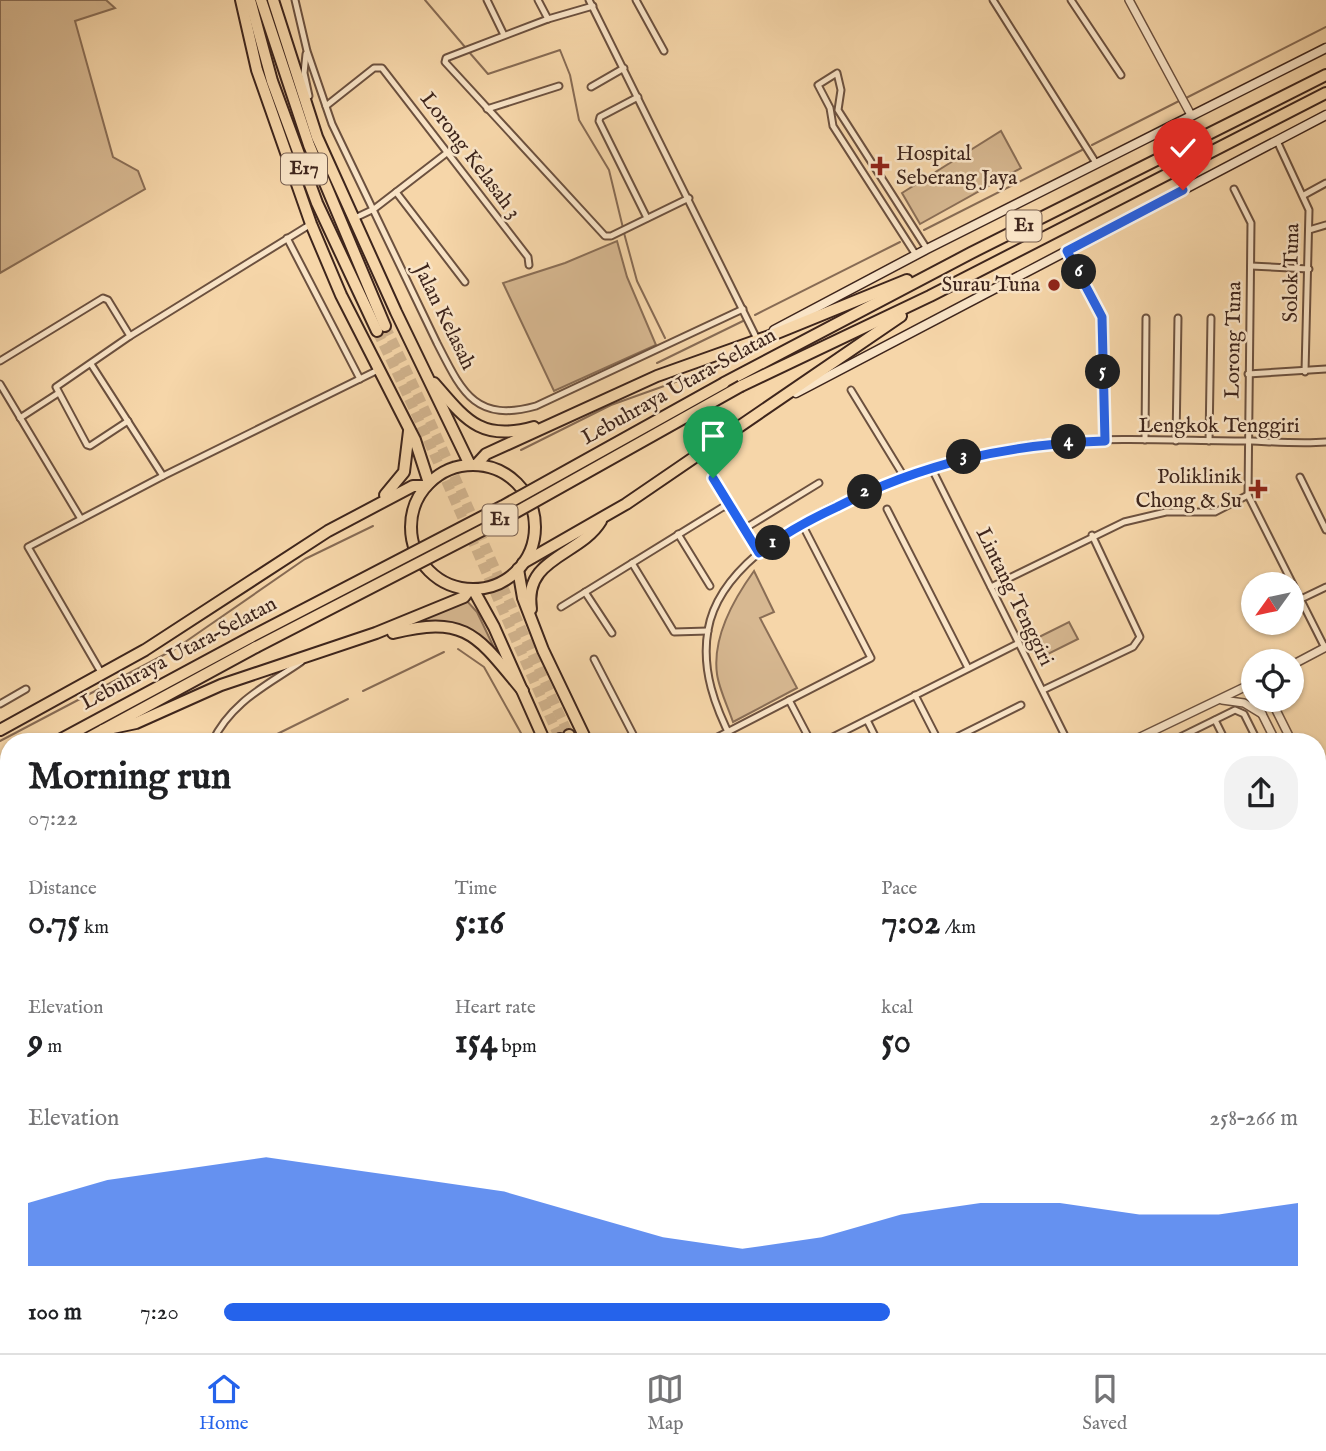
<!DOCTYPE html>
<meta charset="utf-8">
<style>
:root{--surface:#fff;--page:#f2f2f2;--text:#202124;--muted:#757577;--line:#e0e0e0;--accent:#2563eb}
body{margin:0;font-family:"IM FELL English",serif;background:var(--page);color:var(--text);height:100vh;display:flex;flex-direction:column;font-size:26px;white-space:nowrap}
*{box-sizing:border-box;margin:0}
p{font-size:23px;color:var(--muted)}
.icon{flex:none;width:38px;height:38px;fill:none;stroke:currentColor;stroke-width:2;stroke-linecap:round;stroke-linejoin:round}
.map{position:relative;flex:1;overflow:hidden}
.panel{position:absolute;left:0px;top:733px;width:1326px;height:621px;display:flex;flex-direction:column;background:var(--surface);border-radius:28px 28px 0 0;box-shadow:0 2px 5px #0004}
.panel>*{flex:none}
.needle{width:46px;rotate:237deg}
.controls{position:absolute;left:1241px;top:572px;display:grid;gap:14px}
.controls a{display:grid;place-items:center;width:63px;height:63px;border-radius:50%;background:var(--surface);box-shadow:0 2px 5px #0004;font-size:35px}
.pin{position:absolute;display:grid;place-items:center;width:60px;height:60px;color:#fff;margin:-72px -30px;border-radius:50% 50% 50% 0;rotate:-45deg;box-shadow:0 0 7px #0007}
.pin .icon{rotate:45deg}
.km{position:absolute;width:35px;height:35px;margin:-18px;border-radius:50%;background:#222;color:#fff;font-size:19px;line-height:35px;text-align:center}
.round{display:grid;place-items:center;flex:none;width:74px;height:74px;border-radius:28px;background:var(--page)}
.headline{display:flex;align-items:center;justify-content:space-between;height:119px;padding:0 28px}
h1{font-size:38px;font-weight:700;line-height:52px}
.figures{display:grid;grid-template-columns:repeat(3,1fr);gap:10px;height:119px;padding:7px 28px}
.figures div{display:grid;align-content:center}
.figures b{font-size:35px;font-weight:700}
.figures small{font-size:19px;font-weight:400}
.figures p{font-size:19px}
.chart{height:196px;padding:14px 28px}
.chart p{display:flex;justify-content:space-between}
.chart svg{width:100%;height:126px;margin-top:7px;fill:var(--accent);opacity:.7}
ul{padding:0 28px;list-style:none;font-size:23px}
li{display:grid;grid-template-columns:112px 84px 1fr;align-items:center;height:52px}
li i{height:18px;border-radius:9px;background:var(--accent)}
.menu{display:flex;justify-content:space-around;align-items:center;height:98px;border-top:2px solid var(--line);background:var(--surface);font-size:19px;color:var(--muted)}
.menu a{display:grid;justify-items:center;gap:4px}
.menu .on{color:var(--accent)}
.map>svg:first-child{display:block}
.green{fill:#d7b891;stroke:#8a6e56;stroke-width:2}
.water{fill:#b79a79;stroke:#876b54;stroke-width:2}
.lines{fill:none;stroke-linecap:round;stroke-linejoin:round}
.stream{stroke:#876b54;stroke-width:2}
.motorway-tunnel{stroke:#d1b38d;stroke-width:10;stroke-dasharray:10 5;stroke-linecap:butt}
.minor-casing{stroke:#6c513f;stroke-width:9}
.tertiary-casing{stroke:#6c513f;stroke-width:10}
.secondary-casing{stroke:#3e251c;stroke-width:11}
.motorway-casing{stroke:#3e251c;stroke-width:14}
.minor{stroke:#f9e4c7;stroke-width:5}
.tertiary{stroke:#f9e4c7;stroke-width:7}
.secondary{stroke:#f9e4c7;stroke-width:8}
.motorway{stroke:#f6d6a9;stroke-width:10}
.motorway-bridge-casing{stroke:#3e251c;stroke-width:14;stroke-linecap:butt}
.motorway-bridge{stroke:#f6d6a9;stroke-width:10}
.route-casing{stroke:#fff;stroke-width:14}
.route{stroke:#2563eb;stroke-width:9}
.poi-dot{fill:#8f2418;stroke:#f9e4c7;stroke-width:2.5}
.labels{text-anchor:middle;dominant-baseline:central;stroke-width:5;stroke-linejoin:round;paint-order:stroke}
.shield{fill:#f9e4c7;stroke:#765e4f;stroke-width:2}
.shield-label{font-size:19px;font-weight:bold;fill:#3e251c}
.poi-label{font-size:21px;fill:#3e251c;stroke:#f9e4c7;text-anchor:end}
.street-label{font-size:21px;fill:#3e251c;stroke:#f9e4c7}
</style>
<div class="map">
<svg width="1326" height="1353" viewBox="0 0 1326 1353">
<rect width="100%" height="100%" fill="#f6d6a9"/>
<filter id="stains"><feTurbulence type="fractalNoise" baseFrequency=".00286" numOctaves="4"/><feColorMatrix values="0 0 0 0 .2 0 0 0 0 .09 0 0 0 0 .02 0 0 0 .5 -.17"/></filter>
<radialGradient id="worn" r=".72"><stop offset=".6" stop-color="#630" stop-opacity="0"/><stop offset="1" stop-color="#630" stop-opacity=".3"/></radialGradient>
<g class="green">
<polygon points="0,0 106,0 115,8 75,21 113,157 138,171 145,189 0,273"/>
<polygon points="1001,131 1021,168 920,224 902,193"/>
<polygon points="617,241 627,277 656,345 554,391 503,283 565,263"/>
<path d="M754 571 774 612 760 618 797 688 733 722C728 707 719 689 717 674 712 637 733 600 754 571Z"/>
<path d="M466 600 477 612 499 658C467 627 453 618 408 623Z"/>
<polygon points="1069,622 1078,639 1046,655 1037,638"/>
<polygon points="0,1184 9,1186 9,1245 0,1243"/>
<polygon points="479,1346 600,1346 603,1353 480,1353"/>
</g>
<g class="water">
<polygon points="0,1243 9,1245 9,1321 0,1318"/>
<polygon points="65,1346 241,1346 250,1353 81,1353"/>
</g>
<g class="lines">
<g class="stream">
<polyline points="425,0 465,47"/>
<polyline points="469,52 488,74 560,50 570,75 579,120 609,170 623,228"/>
<polyline points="1186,98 1326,27"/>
<polyline points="1092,145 1181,100"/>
<polyline points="924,230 1082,150"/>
<polyline points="624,233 637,281 665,338"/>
<polyline points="755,315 900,242"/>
<polyline points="657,363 745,320"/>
<polyline points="521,450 611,405 748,356"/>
<polyline points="458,649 484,667 526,742"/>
<polyline points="363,691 444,652"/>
<polyline points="0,741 175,649 305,559 373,526"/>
<polyline points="261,742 348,699"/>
<polyline points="1321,779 1326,777"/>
<polyline points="798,1346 799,1353"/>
<polyline points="291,1353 300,1346"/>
</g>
<g class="motorway-tunnel">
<path d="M385 326C451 460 506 599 569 735"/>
<path d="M377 331C442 465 498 603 560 739"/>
</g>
<defs>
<g id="minor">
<path d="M295 0 307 51 332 124 437 343C462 392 475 423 536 406L743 309"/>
<polyline points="487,0 504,35"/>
<polyline points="538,0 548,19"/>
<polyline points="589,0 757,339"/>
<polyline points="636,0 664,51"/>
<polyline points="993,0 1096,163"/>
<polyline points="1071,0 1121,75"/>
<polyline points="593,6 548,19 446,58 445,62 605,236 611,236 689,198"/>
<polyline points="306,54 304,73 309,96"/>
<polyline points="591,87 624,68"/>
<polyline points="638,97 600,117 599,121 647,218"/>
<polyline points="326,106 374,68 382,68 528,257 529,265"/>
<polyline points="487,109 559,86"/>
<polyline points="1277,141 1309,210 1305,372"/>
<polyline points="1234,189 1251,223 1248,495 1325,648"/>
<polyline points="396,192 465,282"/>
<polyline points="1304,195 1326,183"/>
<polyline points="355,218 374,209 448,152"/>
<polyline points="1309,230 1326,225"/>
<polyline points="287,238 360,379"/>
<polyline points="1067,251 1103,317 1105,441"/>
<polyline points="916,255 833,126 830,108 818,85 837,73 841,90 838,110 927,249"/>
<polyline points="1251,266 1309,269"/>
<polyline points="0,361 103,298 108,300 130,336"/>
<polyline points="91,364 163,476"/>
<polyline points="1248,374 1326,369"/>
<polyline points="0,384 81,519"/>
<polyline points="851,390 903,475"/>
<polyline points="20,418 57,394"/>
<polyline points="128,421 90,446 87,445 56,387 130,336 311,224"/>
<polyline points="1145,440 1146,318"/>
<polyline points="1176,441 1178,318"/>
<polyline points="1209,441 1211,318"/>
<polyline points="931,467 1068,742"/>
<polyline points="1300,477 1326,530"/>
<polyline points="713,478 759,553"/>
<polyline points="887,509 968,668"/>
<polyline points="744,529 819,483"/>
<polyline points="678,534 710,586"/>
<polyline points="632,563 674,632 708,631"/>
<polyline points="991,587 1124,522 1166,512 1215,512 1248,495"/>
<polyline points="585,592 612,633"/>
<polyline points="1301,599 1326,587"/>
<polyline points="561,607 723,507 730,507"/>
<polyline points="594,659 637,742"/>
<polyline points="102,674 28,547 163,476 380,369"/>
<polyline points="1043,690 1133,647 1140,637 1092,535"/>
<polyline points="915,695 939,742"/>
<polyline points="789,700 811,742"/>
<polyline points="0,704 26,689"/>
<polyline points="867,720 878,742"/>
<polyline points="1215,720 1226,742"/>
<polyline points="1191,732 1196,742"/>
<path d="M212 742C232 701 266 686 301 662"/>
<polyline points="708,742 871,658 802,524"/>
<path d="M733 742C715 707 701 670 708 630 727 518 960 450 1055 442 1120 437 1187 441 1252 441 1276 442 1302 444 1326 442"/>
<polyline points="823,742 1019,643"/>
<polyline points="947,742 1021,705"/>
<polyline points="1170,742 1235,710 1244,714 1258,742"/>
<polyline points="1318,866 1326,861"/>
<polyline points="1318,873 1326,892"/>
<polyline points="1318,942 1326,938"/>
<polyline points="1320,964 1326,980"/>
<polyline points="1318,991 1326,987"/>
<polyline points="1318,1072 1326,1068"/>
<polyline points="1318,1120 1326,1116"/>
<polyline points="0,1171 9,1173"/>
<polyline points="0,1207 9,1208"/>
<polyline points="1318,1230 1326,1277"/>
<polyline points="1318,1290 1326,1296"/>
<polyline points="1326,1311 1319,1316 1326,1325"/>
<polyline points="292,1346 297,1353"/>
<polyline points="355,1346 361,1353"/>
<polyline points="641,1346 644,1353"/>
<polyline points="677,1346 680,1353"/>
<polyline points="706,1346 708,1353"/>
<polyline points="733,1346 736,1353"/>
<polyline points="760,1346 763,1353"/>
<polyline points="792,1346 793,1353"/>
<polyline points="851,1346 852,1353"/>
<polyline points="327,1353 338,1346"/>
<polyline points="434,1353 442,1346"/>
<polyline points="1282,1353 1326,1346"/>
</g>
<g id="tertiary">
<polyline points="1129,0 1191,115"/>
<polyline points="1292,665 1326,647"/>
<polyline points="1222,700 1244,703 1262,714"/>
<polyline points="1255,700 1276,742"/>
<polyline points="1271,700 1292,742"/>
<polyline points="1130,742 1253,683"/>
<polyline points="1318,792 1326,808"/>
<polyline points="1318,827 1326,844"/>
<polyline points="1318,965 1326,961"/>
</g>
<g id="secondary">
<polyline points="774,330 927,249 1326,48"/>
<polyline points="796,393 1326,115"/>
<polyline points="1318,1101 1326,1097"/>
<polyline points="1318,1330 1326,1333"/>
<polyline points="1318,1340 1326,1339"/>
<polyline points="1221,1353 1242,1346"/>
<polyline points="1263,1353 1292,1346"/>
</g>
<g id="motorway">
<polyline points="241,0 257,70 311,224 341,295 415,440 429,483"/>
<polyline points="250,0 272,81 317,203 377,331"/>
<polyline points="261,0 309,145 385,326"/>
<polyline points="273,0 317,137 396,312 470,465"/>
<path d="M434 383C466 420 481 442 534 427"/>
<polyline points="724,383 971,253 1326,75"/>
<polyline points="741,386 930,296 1326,93"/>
<polyline points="476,465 486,454 657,376 772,335 907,280"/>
<circle cx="473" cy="527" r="62"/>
<polyline points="385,495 404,472 409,431"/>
<polyline points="523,563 626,504 901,316"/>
<polyline points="518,569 523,598 543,650 587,742"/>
<polyline points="473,589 494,627 545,742"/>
<path d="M531 609C523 557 580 556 601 521"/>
<path d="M393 633C467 614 478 637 523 691"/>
<polyline points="0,730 145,650 328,531 413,486 426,486"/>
<polyline points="103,730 136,723 221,685 376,633 464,597 470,589"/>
<polyline points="569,735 572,742"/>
<polyline points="560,739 561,742"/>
<polyline points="56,742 251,637"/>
<polyline points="81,742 256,647"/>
<polyline points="0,772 9,767"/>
<polyline points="0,784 9,780"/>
<polyline points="815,1346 817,1353"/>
<polyline points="828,1346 829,1353"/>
</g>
</defs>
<use href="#minor" class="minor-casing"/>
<use href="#tertiary" class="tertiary-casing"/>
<use href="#secondary" class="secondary-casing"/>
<use href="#motorway" class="motorway-casing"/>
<use href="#minor" class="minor"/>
<use href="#tertiary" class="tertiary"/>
<use href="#secondary" class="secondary"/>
<use href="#motorway" class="motorway"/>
<defs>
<g id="motorway-bridge">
<polyline points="251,637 503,506 724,383"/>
<polyline points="256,647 502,520 741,386"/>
</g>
</defs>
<use href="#motorway-bridge" class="motorway-bridge-casing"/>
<use href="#motorway-bridge" class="motorway-bridge"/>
</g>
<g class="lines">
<defs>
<path id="route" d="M713 478 759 553C783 534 809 520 837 507 922 463 1009 444 1105 441L1102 317 1067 251 1183 190"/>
</defs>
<use href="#route" class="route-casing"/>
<use href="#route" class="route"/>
</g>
<g class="poi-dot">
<path d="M876.5 155.5h7v7h7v7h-7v7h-7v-7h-7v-7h7z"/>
<circle cx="1054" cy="285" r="7"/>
<path d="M1254.5 478.5h7v7h7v7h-7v7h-7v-7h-7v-7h7z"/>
</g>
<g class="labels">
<g class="shield">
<rect x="281" y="153.5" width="46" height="31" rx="5"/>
<rect x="1006.5" y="210.5" width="35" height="31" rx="5"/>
<rect x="482.5" y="504.5" width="35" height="31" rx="5"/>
</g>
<g class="shield-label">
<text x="304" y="169">E17</text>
<text x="1024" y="226">E1</text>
<text x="500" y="520">E1</text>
</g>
<g class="poi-label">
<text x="896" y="154" text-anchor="start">Hospital<tspan x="896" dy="24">Seberang Jaya</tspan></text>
<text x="1040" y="285">Surau Tuna</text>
<text x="1242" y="477">Poliklinik<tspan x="1242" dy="24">Chong &amp; Su</tspan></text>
</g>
<g class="street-label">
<text transform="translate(470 156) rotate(53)">Lorong Kelasah 3</text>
<text transform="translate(1292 273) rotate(-89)">Solok Tuna</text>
<text transform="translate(444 317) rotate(64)">Jalan Kelasah</text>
<text transform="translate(1234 340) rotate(-89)">Lorong Tuna</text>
<text transform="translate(679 387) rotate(-29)">Lebuhraya Utara–Selatan</text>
<text x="1219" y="426">Lengkok Tenggiri</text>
<text transform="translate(1014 597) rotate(64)">Lintang Tenggiri</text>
<text transform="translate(179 654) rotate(-28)">Lebuhraya Utara–Selatan</text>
</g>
</g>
<rect width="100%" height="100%" filter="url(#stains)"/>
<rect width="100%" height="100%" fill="url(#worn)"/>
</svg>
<div class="controls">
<a><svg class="needle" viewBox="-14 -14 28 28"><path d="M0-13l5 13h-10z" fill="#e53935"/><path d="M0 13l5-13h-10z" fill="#757577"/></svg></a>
<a><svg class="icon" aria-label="locate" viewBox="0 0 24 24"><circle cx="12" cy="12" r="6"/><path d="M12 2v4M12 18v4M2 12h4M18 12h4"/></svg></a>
</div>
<div class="pin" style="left:713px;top:478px;background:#1e9e55"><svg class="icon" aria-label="arrive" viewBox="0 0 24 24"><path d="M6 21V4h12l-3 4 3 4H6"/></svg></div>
<div class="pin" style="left:1183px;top:190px;background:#d93025"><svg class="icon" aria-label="check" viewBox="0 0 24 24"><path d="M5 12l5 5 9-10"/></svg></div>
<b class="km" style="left:773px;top:543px">1</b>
<b class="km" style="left:865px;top:492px">2</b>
<b class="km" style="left:964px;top:457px">3</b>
<b class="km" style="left:1069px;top:442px">4</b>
<b class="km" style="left:1103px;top:372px">5</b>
<b class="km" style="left:1079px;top:272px">6</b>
<section class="panel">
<div class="headline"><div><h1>Morning run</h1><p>07:22</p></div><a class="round"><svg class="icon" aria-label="share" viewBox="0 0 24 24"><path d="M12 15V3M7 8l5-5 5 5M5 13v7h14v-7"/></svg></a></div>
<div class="figures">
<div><p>Distance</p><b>0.75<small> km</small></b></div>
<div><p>Time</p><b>5:16</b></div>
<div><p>Pace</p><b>7:02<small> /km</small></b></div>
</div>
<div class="figures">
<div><p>Elevation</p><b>9<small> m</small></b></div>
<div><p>Heart rate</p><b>154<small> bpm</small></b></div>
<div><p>kcal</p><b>50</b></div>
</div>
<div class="chart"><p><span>Elevation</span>258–266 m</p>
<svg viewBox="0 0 160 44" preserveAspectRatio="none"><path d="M0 44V22L10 14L20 10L30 6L40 10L50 14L60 18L70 26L80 34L90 38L100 34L110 26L120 22L130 22L140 26L150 26L160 22V44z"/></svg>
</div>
<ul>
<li><b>100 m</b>7:20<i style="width:62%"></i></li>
</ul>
</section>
</div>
<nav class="menu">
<a class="on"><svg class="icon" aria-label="home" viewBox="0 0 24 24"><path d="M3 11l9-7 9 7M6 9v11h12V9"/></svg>Home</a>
<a><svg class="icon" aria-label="map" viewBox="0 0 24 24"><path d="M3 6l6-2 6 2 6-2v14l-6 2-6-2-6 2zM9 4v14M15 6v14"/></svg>Map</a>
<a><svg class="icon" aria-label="saved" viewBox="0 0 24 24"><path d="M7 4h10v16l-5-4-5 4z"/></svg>Saved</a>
</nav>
